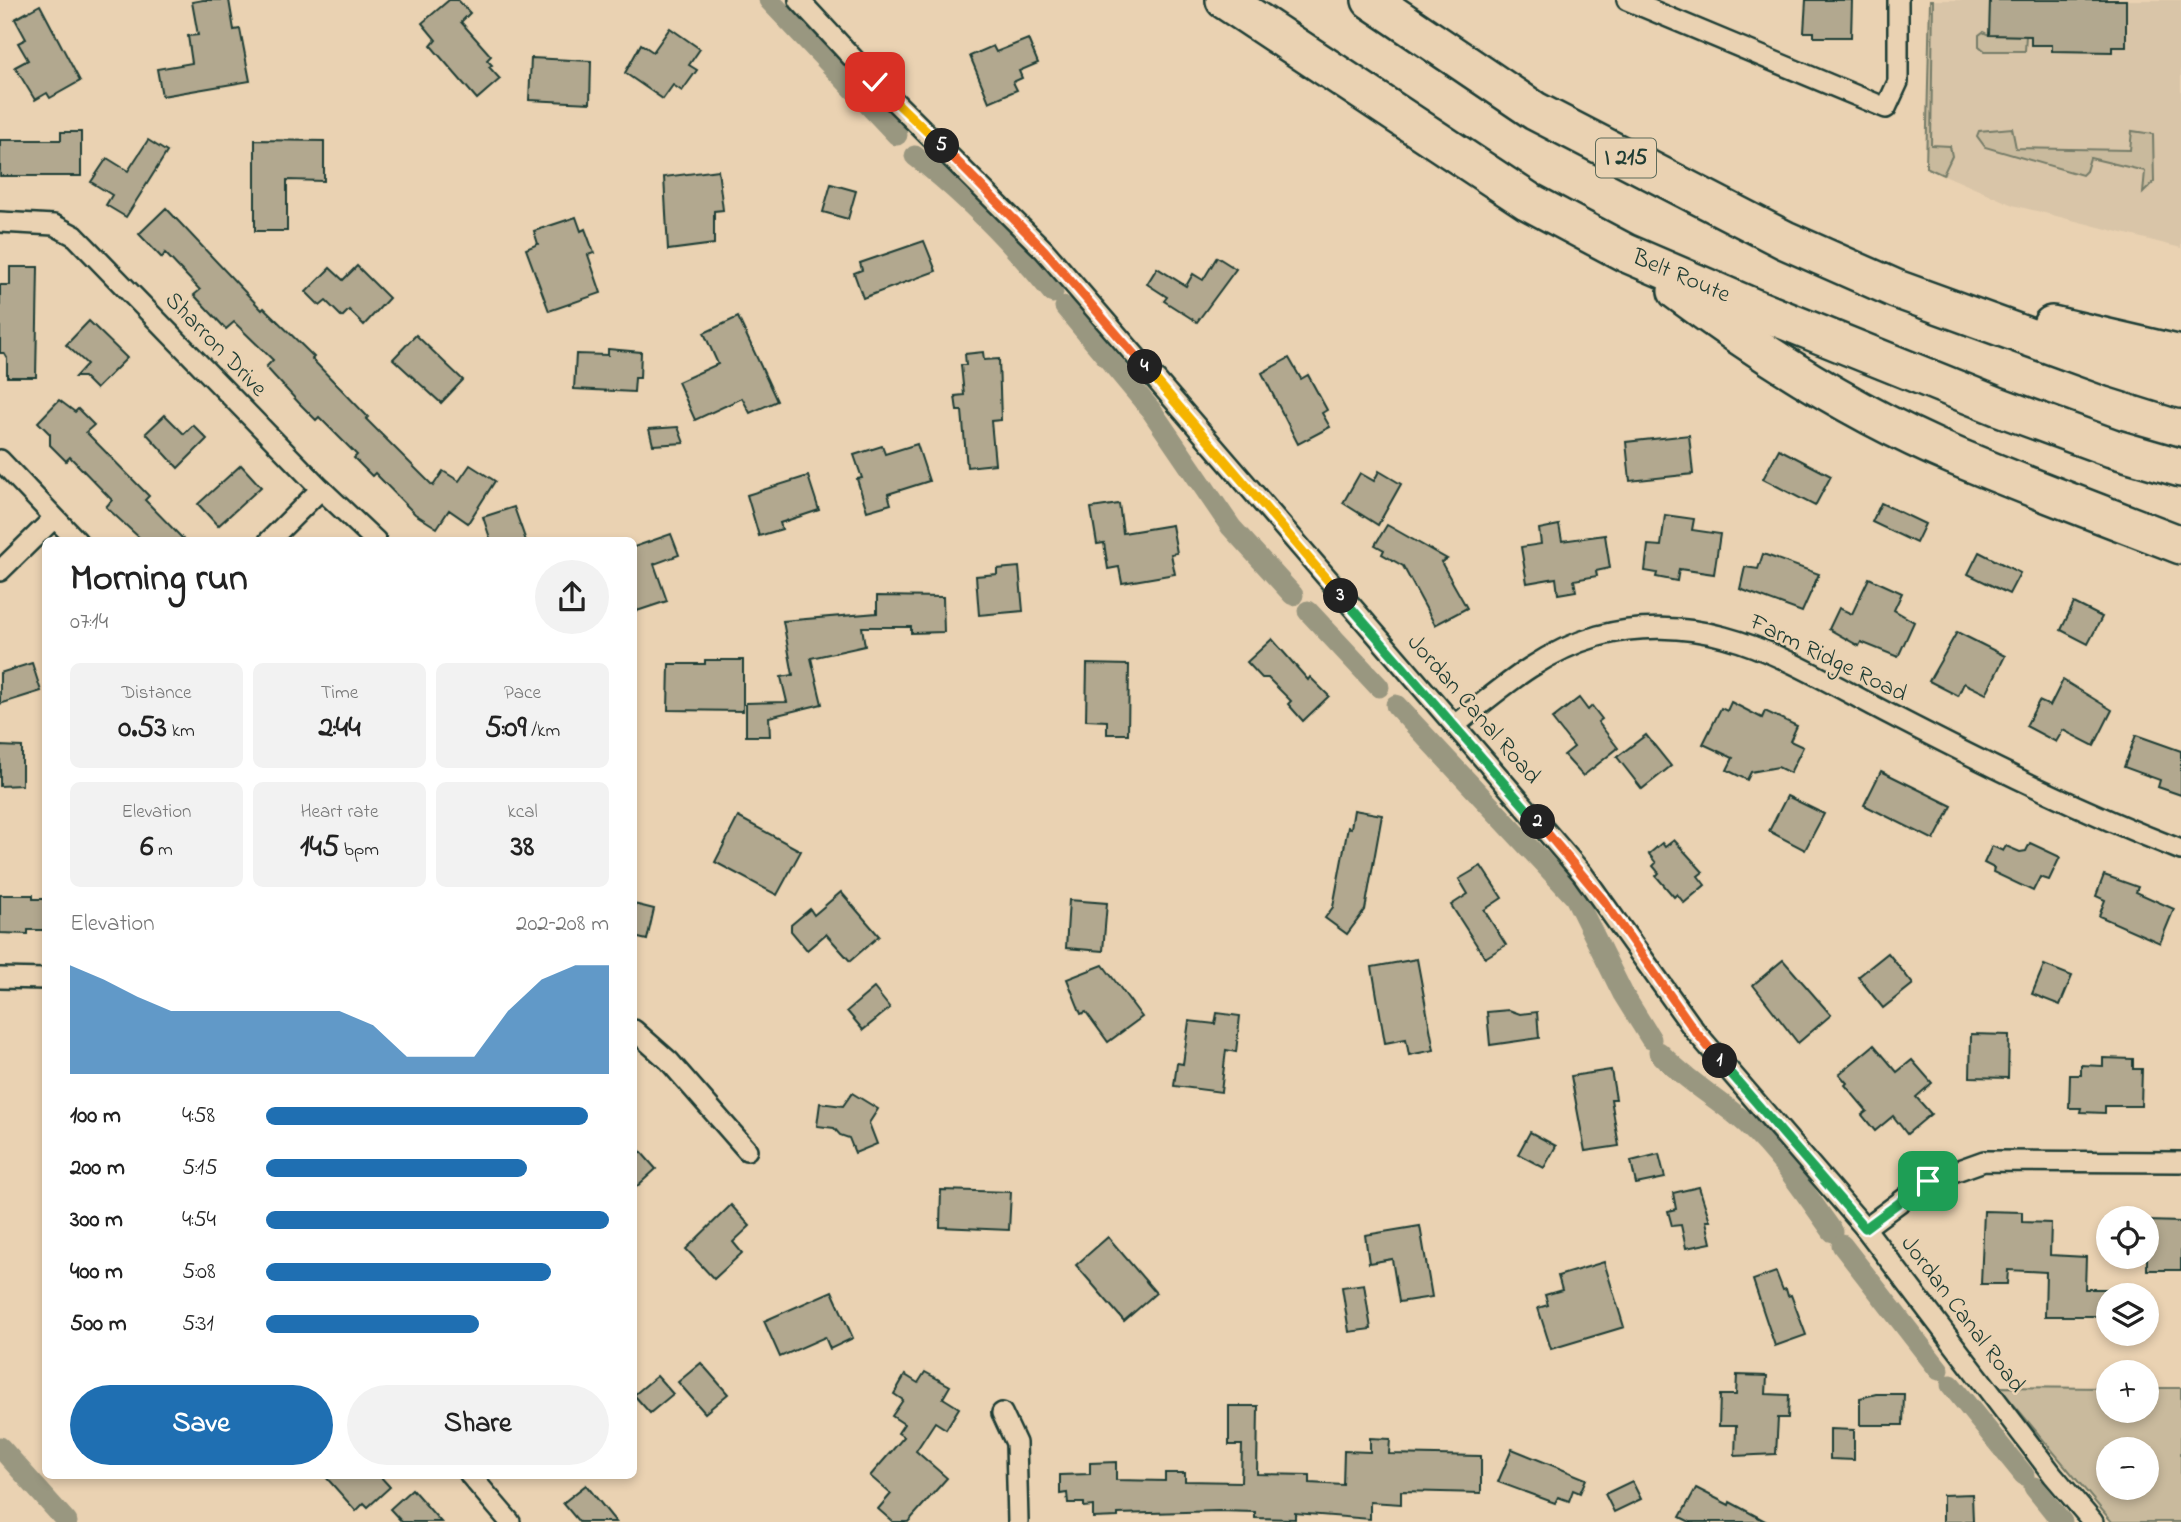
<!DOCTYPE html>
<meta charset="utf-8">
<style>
:root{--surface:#fff;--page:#f2f2f2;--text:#222;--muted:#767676;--accent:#1f6fb2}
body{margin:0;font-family:"Indie Flower",sans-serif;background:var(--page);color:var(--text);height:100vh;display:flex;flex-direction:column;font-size:26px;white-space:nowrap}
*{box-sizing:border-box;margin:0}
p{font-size:23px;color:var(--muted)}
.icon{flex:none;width:38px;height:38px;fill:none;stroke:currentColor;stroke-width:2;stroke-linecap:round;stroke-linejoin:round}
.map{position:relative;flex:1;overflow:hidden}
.details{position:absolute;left:42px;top:537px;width:595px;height:942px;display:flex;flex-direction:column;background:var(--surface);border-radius:10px;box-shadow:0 4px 10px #0003}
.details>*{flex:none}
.tools{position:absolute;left:2096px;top:1206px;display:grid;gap:14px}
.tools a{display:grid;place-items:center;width:63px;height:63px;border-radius:50%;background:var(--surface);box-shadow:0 4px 10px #0003;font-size:35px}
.pin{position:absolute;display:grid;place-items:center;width:60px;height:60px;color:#fff;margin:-30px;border-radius:14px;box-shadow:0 4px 10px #0006}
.km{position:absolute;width:35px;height:35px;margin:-18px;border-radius:50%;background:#222;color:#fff;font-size:19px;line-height:35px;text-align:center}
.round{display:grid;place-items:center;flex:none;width:74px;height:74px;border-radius:37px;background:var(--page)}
.overview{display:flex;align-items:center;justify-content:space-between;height:119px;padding:0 28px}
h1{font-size:38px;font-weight:700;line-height:52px}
.stats{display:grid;grid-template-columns:repeat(3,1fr);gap:10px;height:119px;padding:7px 28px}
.stats div{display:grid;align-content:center;border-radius:10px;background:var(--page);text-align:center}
.stats b{font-size:30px;font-weight:700}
.stats small{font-size:19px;font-weight:400}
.stats p{font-size:19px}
.chart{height:196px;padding:14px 28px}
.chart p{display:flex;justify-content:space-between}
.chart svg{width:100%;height:126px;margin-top:7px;fill:var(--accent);opacity:.7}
.action{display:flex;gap:14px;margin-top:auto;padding:14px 28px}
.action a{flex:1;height:80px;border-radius:42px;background:var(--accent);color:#fff;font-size:28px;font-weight:700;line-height:80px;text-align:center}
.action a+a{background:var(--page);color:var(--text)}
ul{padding:0 28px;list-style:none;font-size:23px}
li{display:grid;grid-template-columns:112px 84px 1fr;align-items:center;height:52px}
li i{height:18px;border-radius:9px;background:var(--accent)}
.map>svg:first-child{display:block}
.built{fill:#d9c5a8}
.green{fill:#c9ba9d;stroke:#747c68;stroke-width:2;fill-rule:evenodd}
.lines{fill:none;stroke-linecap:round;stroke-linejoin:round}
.canal{stroke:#999780;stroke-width:21}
.building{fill:#b2a88f;stroke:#1f3d34;stroke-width:2}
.street-casing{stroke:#1f3d34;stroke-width:24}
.highway-casing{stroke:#1f3d34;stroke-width:42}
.street{stroke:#ead2b2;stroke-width:19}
.highway{stroke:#ead2b2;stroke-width:37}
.split-1-casing{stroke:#fff;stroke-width:14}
.split-2-casing{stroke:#fff;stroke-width:14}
.split-3-casing{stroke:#fff;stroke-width:14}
.split-4-casing{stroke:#fff;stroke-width:14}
.split-5-casing{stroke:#fff;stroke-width:14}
.split-6-casing{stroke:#fff;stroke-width:14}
.split-1{stroke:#22a559;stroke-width:9}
.split-2{stroke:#f0652b;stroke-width:9}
.split-3{stroke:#22a559;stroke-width:9}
.split-4{stroke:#f5b400;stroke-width:9}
.split-5{stroke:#f0652b;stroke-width:9}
.split-6{stroke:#f5b400;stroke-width:9}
.labels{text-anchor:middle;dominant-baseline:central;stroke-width:5;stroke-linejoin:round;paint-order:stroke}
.shield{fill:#ead2b2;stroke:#5c6a5a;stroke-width:2}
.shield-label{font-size:23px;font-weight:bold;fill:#1f3d34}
.street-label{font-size:24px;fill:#1f3d34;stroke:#ead2b2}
</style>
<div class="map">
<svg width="2181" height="1522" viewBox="0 0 2181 1522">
<rect width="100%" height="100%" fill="#ead2b2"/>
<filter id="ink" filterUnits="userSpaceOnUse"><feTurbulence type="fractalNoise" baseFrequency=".0143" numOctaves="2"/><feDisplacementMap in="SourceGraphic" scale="14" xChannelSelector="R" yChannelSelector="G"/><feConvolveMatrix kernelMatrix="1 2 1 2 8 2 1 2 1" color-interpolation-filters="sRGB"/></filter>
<g filter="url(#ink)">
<polygon class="built" points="1930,0 2181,0 2181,248 2013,205 1926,167"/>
<g class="green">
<polygon points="1930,0 1933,0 1931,145 1950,146 1952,156 1943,175 1926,167"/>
<polygon points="1983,32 1989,35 2026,35 2025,51 1985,51 1979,46 1979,35"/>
<polygon points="2012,128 2016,148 2130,150 2132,131 2153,134 2154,182 2143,193 2145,171 2090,158 2086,171 2082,175 1985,147 1977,136 1979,131"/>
<path d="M1999 1387 2109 1388V1410H2147V1388H2181V1522H2112ZM2147 1449V1488H2109V1449Z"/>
</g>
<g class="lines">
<g class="canal">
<polyline points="769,0 897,135"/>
<path d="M915 156C967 196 1011 242 1053 293"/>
<polyline points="1065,307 1151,410 1231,527 1293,595"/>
<polyline points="1308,611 1379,687"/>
<polyline points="1396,705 1575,897 1623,994 1651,1039"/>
<path d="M1659 1052C1686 1081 1719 1099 1748 1125 1781 1156 1807 1196 1833 1232"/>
<polyline points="1842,1245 1939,1370"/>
<polyline points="1951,1385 2024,1475"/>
<polyline points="0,1447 67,1522"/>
<polyline points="2034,1487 2062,1522"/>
</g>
</g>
<g class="building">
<polygon points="203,0 229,0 234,30 240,29 250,81 162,96 157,69 192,63 188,36 198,35 192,2"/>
<polygon points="449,0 458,0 470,13 461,22 491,56 487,60 492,65 489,67 500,79 477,99 431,46 436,40 422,23"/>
<polygon points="1806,0 1852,0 1851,37 1814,37 1814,32 1804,32"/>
<polygon points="1990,0 2126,0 2126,47 2112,47 2112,52 2052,51 2052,45 2031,45 2031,36 1989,35"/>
<polygon points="40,5 80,81 50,98 47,93 35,100 15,67 28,60 18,43 26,39 15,19"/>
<polygon points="670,28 700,49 689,65 697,70 682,91 673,85 663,99 625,73 641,44 653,52"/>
<polygon points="1028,39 1038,63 1019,71 1022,78 1013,82 1017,90 989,102 970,56 993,46 996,52"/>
<polygon points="531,58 591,61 590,103 529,100"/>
<polygon points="61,132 81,132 81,176 0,176 0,140 61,140"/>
<polygon points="148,140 167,152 126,217 106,205 112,195 91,182 107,158 128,171"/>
<polygon points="255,140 324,141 324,181 287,180 287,231 255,231"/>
<polygon points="718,170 723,210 714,211 714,244 668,250 664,177"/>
<polygon points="831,184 856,191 848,219 823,212"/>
<polygon points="166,208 262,310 264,308 314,357 312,359 368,417 366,419 433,486 443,471 459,481 470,465 495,481 468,523 449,510 437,528 415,514 375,473 372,476 354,458 357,455 319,417 316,420 299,403 266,367 273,360 234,322 226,329 194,295 200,290 165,253 162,258 139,234"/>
<polygon points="576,217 581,231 585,229 594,253 588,255 601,293 549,311 526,249 538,244 534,231"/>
<polygon points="924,241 936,271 863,298 854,273 862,270 860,263"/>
<polygon points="1217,257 1236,269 1197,322 1164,301 1167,297 1147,284 1157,268 1186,286 1193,274 1203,280"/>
<polygon points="357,266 389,298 364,325 349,310 342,317 326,301 320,306 306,292 330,268 343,280"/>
<polygon points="10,267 38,267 36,377 7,377 7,358 4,353 0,353 0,285 10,285"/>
<polygon points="738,317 777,401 750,413 742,398 695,420 678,382 718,364 704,333"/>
<polygon points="89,321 127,358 96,389 84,377 75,377 87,364 66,345"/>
<polygon points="416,335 463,380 441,403 393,359"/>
<polygon points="608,349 641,352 640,378 635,378 634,392 574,389 576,354 608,355"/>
<polygon points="983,352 984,360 999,359 1001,420 991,421 995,464 967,467 962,411 957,411 955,396 964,395 961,365 966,365 965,354"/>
<polygon points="1289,358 1301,379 1308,375 1327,410 1322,413 1330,427 1298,444 1262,373"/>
<polygon points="59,400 75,412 78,409 94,425 86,432 149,496 145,500 185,541 143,541 106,507 112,500 70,457 66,461 50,445 50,434 38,422"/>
<polygon points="165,415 184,434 193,425 207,439 178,468 146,433"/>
<polygon points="678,427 684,443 653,445 649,429"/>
<polygon points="1689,435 1693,474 1630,481 1626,442"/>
<polygon points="917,444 929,481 888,494 891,504 867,511 857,479 862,478 854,455 882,446 885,454"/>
<polygon points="1779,449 1831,476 1815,506 1763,479"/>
<polygon points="241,465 261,487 218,526 198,504"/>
<polygon points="1379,471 1401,484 1378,525 1343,503 1360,473 1374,481"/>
<polygon points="808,476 819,510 780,523 782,529 759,536 747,495"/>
<polygon points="1881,503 1925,524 1916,543 1872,522"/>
<polygon points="1119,504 1123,533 1172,525 1177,553 1171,554 1175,574 1122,583 1119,567 1108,569 1104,543 1097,544 1091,508"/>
<polygon points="514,507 526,541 491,541 483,517"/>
<polygon points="1665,515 1694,519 1692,530 1720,534 1714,574 1679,569 1677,581 1656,577 1657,573 1645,571 1648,545 1661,546"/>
<polygon points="1387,525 1447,559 1441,562 1467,608 1435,625 1403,566 1382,554 1384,550 1375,545"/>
<polygon points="1559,525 1562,541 1605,535 1610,568 1596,571 1597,576 1574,580 1576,591 1558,594 1556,578 1527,583 1521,547 1541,544 1539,529"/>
<polygon points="671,534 679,555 654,564 667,601 637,611 634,601 634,547"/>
<polygon points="1979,552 2020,573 2009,594 1968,574"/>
<polygon points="1763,554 1819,574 1802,612 1740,589 1745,567 1758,569"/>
<polygon points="1019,567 1023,611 979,615 976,576 997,574 997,569"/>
<polygon points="1869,578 1902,593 1894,610 1914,622 1898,657 1861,642 1859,646 1829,629 1839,608 1852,614"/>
<polygon points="877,596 943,597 944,632 911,633 911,627 862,627 865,646 811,658 822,704 769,717 770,736 746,736 746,703 787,702 781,677 793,675 783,621 877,613"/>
<polygon points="2074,603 2102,617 2088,644 2061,630"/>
<polygon points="1957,632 2005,656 1986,694 1964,683 1958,696 1929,681"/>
<polygon points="1272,639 1308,680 1310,677 1329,696 1303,721 1288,704 1291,701 1268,678 1262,678 1247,662"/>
<polygon points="705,660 743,660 743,711 668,710 669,664 705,664"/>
<polygon points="32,663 41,691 0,704 0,673"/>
<polygon points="1087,664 1129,665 1128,734 1107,734 1107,721 1086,720"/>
<polygon points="2063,680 2112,710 2094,746 2063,730 2056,742 2026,726 2039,701 2050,706"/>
<polygon points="1579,698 1588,710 1592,706 1602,719 1598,722 1618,748 1583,776 1564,755 1574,747 1552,719"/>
<polygon points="1731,702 1762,718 1765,711 1797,726 1790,741 1803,747 1790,773 1778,767 1751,772 1747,780 1727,770 1733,758 1703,744 1721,708 1727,711"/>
<polygon points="1646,735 1671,766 1642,789 1617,757"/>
<polygon points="2136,735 2181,751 2181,795 2158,787 2160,780 2124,767"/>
<polygon points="0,746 22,747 22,785 0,786"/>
<polygon points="1881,771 1952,806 1934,840 1864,805"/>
<polygon points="1787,796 1824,814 1805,850 1769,831"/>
<polygon points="1354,810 1382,815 1365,910 1347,934 1325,918 1333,907 1348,827 1351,828"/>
<polygon points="738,817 801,851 777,895 715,862"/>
<polygon points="1674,840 1703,872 1698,876 1705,885 1684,903 1677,894 1674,897 1656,876 1659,873 1653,866 1656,863 1649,854 1662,843 1665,847"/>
<polygon points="2030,843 2060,857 2049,880 2040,877 2033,891 1993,872 1994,868 1984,863 1992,846 2003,851 2006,846 2020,852 2026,851"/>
<polygon points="1481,866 1502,898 1484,910 1506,945 1485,958 1451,905 1468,894 1459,879"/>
<polygon points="2104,875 2138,887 2136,892 2174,909 2160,943 2099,916 2105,900 2096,896"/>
<polygon points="841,892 879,936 850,961 826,934 807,950 791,931 791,925 810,909 814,915"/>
<polygon points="0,895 33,895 33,899 46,899 46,930 28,930 28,934 0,933"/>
<polygon points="1069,900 1107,903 1103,951 1066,948"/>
<polygon points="634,904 654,909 647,940 634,937"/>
<polygon points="1888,953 1913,984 1883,1008 1858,977"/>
<polygon points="1417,959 1434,1050 1409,1055 1406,1039 1385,1043 1372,967"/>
<polygon points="1783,960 1831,1015 1798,1043 1753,985"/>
<polygon points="1103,965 1142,1017 1108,1042 1086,1012 1081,1014 1067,979"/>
<polygon points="2044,965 2072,976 2060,1005 2032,994"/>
<polygon points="874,988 890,1008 863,1030 847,1011"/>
<polygon points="1509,1010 1520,1014 1537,1012 1539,1038 1490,1045 1487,1012"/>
<polygon points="1217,1013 1240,1016 1236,1052 1226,1050 1221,1092 1174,1086 1177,1063 1183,1064 1189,1021 1215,1024"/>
<polygon points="1971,1034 2009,1035 2008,1078 1970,1077"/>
<polygon points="1874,1045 1897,1072 1912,1060 1932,1083 1916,1097 1931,1114 1907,1134 1893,1116 1875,1131 1862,1115 1867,1111 1845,1085 1847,1083 1839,1074"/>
<polygon points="2103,1058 2133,1059 2133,1069 2142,1069 2141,1106 2105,1106 2105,1113 2080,1112 2081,1108 2069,1108 2070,1075 2081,1075 2081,1065 2103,1066"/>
<polygon points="1611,1070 1616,1099 1611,1099 1619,1146 1585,1151 1571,1076"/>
<polygon points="852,1093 878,1109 869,1123 877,1144 855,1153 849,1138 840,1135 834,1128 817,1126 820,1103 843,1106"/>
<polygon points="1530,1132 1556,1146 1544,1168 1518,1154"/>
<polygon points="634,1144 656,1169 634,1189"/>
<polygon points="1659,1154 1665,1178 1636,1184 1631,1161"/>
<polygon points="1699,1187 1710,1221 1706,1221 1711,1243 1686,1248 1681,1225 1672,1226 1668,1211 1676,1209 1673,1193"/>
<polygon points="941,1190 1011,1192 1009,1230 940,1227"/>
<polygon points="731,1205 750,1226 733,1242 742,1253 714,1279 686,1249"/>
<polygon points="1984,1211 2022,1212 2022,1222 2051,1223 2050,1255 2086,1257 2085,1289 2109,1289 2109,1316 2045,1316 2046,1272 2008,1270 2007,1284 1981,1284"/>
<polygon points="2147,1221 2181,1222 2181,1270 2147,1270"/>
<polygon points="1420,1226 1432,1297 1399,1302 1392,1259 1369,1263 1365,1235"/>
<polygon points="1108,1237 1156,1293 1124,1321 1076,1265"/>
<polygon points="1604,1262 1624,1327 1551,1349 1538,1308 1548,1305 1545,1295 1562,1290 1558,1276"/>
<polygon points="1776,1272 1783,1290 1786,1289 1788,1296 1791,1295 1806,1335 1775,1346 1753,1280"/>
<polygon points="1364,1284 1371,1329 1349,1332 1342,1287"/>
<polygon points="832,1291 853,1338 830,1349 825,1337 780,1357 764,1321"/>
<polygon points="701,1363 728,1394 705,1413 678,1382"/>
<polygon points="925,1372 950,1386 943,1398 959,1408 946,1429 935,1422 916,1451 947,1478 908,1522 893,1522 878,1509 891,1494 870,1476 904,1437 898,1433 904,1424 892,1416 903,1400 894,1394 905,1375 918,1383"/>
<polygon points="1737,1375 1767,1376 1766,1394 1789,1395 1788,1418 1778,1418 1776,1454 1735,1456 1736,1426 1719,1426 1720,1395 1736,1395"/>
<polygon points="657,1376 673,1394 650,1413 634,1395"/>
<polygon points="1876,1394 1904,1394 1903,1425 1860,1425 1860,1398"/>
<polygon points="1229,1406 1258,1406 1257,1474 1310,1475 1310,1483 1343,1485 1344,1451 1370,1452 1370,1438 1390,1439 1389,1454 1481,1456 1481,1493 1401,1491 1401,1504 1370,1502 1370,1519 1295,1513 1295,1519 1255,1518 1255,1512 1218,1511 1118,1514 1118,1517 1093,1518 1093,1506 1084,1507 1084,1503 1068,1503 1067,1493 1060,1494 1060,1475 1090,1474 1090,1463 1116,1462 1116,1480 1165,1481 1165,1473 1185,1473 1185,1481 1241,1482 1242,1445 1229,1445"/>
<polygon points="1830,1429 1854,1430 1854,1460 1830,1459"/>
<polygon points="1512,1449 1586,1479 1580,1493 1573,1490 1569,1501 1558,1497 1555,1503 1498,1482"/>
<polygon points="324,1475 379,1475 390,1487 368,1507 364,1503 356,1511"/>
<polygon points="1632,1481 1641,1499 1614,1512 1605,1494"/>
<polygon points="586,1485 616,1522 579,1522 563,1503"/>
<polygon points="1696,1488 1729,1505 1730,1502 1767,1522 1690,1522 1680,1517"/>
<polygon points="412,1489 441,1522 402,1522 390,1509"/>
<polygon points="1972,1494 1973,1522 1943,1522 1943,1495"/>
</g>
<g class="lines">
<defs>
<g id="street">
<polyline points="799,0 875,82 1044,250 1582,873 1695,1031 1865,1228 2053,1475 2093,1522"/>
<polyline points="1627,0 1886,108 1898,82 1898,0"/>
<polyline points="0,222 54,225 75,236 321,489 376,541"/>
<polyline points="0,460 77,541"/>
<polyline points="269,541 321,489"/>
<polyline points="0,571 54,518"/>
<path d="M1455 725C1500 689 1541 652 1598 636 1638 625 1684 626 1724 637 1784 653 1841 690 1897 718 1990 766 2083 812 2181 850"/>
<polyline points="0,978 46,979"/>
<polyline points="634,1030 669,1061 747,1150"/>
<polyline points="1865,1228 1928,1181 1984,1161 2181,1162"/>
<polyline points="1002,1413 1016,1443 1018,1522"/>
<polyline points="470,1475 510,1522"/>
</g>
<g id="highway">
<polyline points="1225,0 1528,201 1626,253 1754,308 1997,406 2112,448 2181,468"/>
<polyline points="1371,0 1535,111 1785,240 1896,289 2114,368 2181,389"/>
<path d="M1677 291C1764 356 1857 415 1957 457 2031 488 2106 516 2181 545"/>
<polyline points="2052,325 2181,355"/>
</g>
</defs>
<use href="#street" class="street-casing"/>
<use href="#highway" class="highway-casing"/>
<use href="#street" class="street"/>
<use href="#highway" class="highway"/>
</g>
</g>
<g class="lines" filter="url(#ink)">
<defs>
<polyline id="split-1" points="1720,1061 1865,1228 1928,1181"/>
<polyline id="split-2" points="1538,822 1604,901 1695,1031 1720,1061"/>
<polyline id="split-3" points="1341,596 1538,822"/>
<polyline id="split-4" points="1145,367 1341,596"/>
<polyline id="split-5" points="942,146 1044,250 1145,367"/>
<polyline id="split-6" points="875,82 942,146"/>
</defs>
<use href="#split-1" class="split-1-casing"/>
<use href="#split-2" class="split-2-casing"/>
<use href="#split-3" class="split-3-casing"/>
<use href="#split-4" class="split-4-casing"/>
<use href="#split-5" class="split-5-casing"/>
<use href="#split-6" class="split-6-casing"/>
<use href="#split-1" class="split-1"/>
<use href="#split-2" class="split-2"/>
<use href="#split-3" class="split-3"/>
<use href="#split-4" class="split-4"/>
<use href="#split-5" class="split-5"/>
<use href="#split-6" class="split-6"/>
</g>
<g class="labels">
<rect class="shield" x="1596" y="138.5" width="60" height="39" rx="5"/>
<g class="shield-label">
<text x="1626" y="158">I 215</text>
</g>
<g class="street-label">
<text transform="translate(1681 277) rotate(23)">Belt Route</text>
<text transform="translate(215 345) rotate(46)">Sharron Drive</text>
<text transform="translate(1828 659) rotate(26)">Farm Ridge Road</text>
<text transform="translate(1473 710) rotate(49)">Jordan Canal Road</text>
<text transform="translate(1962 1315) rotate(53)">Jordan Canal Road</text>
</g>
</g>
</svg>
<div class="tools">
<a><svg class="icon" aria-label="locate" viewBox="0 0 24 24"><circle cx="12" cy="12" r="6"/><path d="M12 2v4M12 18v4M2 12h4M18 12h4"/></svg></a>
<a><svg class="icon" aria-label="layers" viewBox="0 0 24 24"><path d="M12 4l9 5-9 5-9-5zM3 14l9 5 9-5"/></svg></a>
<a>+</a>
<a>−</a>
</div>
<div class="pin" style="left:1928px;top:1181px;background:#1e9e55"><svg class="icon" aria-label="arrive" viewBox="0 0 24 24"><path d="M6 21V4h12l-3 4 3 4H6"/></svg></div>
<div class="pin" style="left:875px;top:82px;background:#d93025"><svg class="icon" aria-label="check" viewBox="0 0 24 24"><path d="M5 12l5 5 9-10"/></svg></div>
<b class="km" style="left:1720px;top:1061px">1</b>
<b class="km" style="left:1538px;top:822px">2</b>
<b class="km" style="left:1341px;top:596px">3</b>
<b class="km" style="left:1145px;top:367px">4</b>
<b class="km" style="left:942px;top:146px">5</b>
<section class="details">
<div class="overview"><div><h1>Morning run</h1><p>07:14</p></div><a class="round"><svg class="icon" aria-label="share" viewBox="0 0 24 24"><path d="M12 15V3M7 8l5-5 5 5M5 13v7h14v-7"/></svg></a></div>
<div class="stats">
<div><p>Distance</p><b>0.53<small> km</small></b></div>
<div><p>Time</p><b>2:44</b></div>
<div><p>Pace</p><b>5:09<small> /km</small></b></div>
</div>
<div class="stats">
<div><p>Elevation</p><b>6<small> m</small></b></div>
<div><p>Heart rate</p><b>145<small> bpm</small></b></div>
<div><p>kcal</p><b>38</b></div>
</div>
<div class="chart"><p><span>Elevation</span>202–208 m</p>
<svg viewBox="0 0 160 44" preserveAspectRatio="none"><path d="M0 44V6L10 11L20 17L30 22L40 22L50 22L60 22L70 22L80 22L90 27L100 38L110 38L120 38L130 22L140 11L150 6L160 6V44z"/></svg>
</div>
<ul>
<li><b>100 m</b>4:58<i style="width:94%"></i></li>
<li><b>200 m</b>5:15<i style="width:76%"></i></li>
<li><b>300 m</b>4:54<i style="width:100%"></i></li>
<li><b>400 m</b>5:08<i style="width:83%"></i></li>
<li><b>500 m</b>5:31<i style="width:62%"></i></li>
</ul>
<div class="action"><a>Save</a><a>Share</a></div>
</section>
</div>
